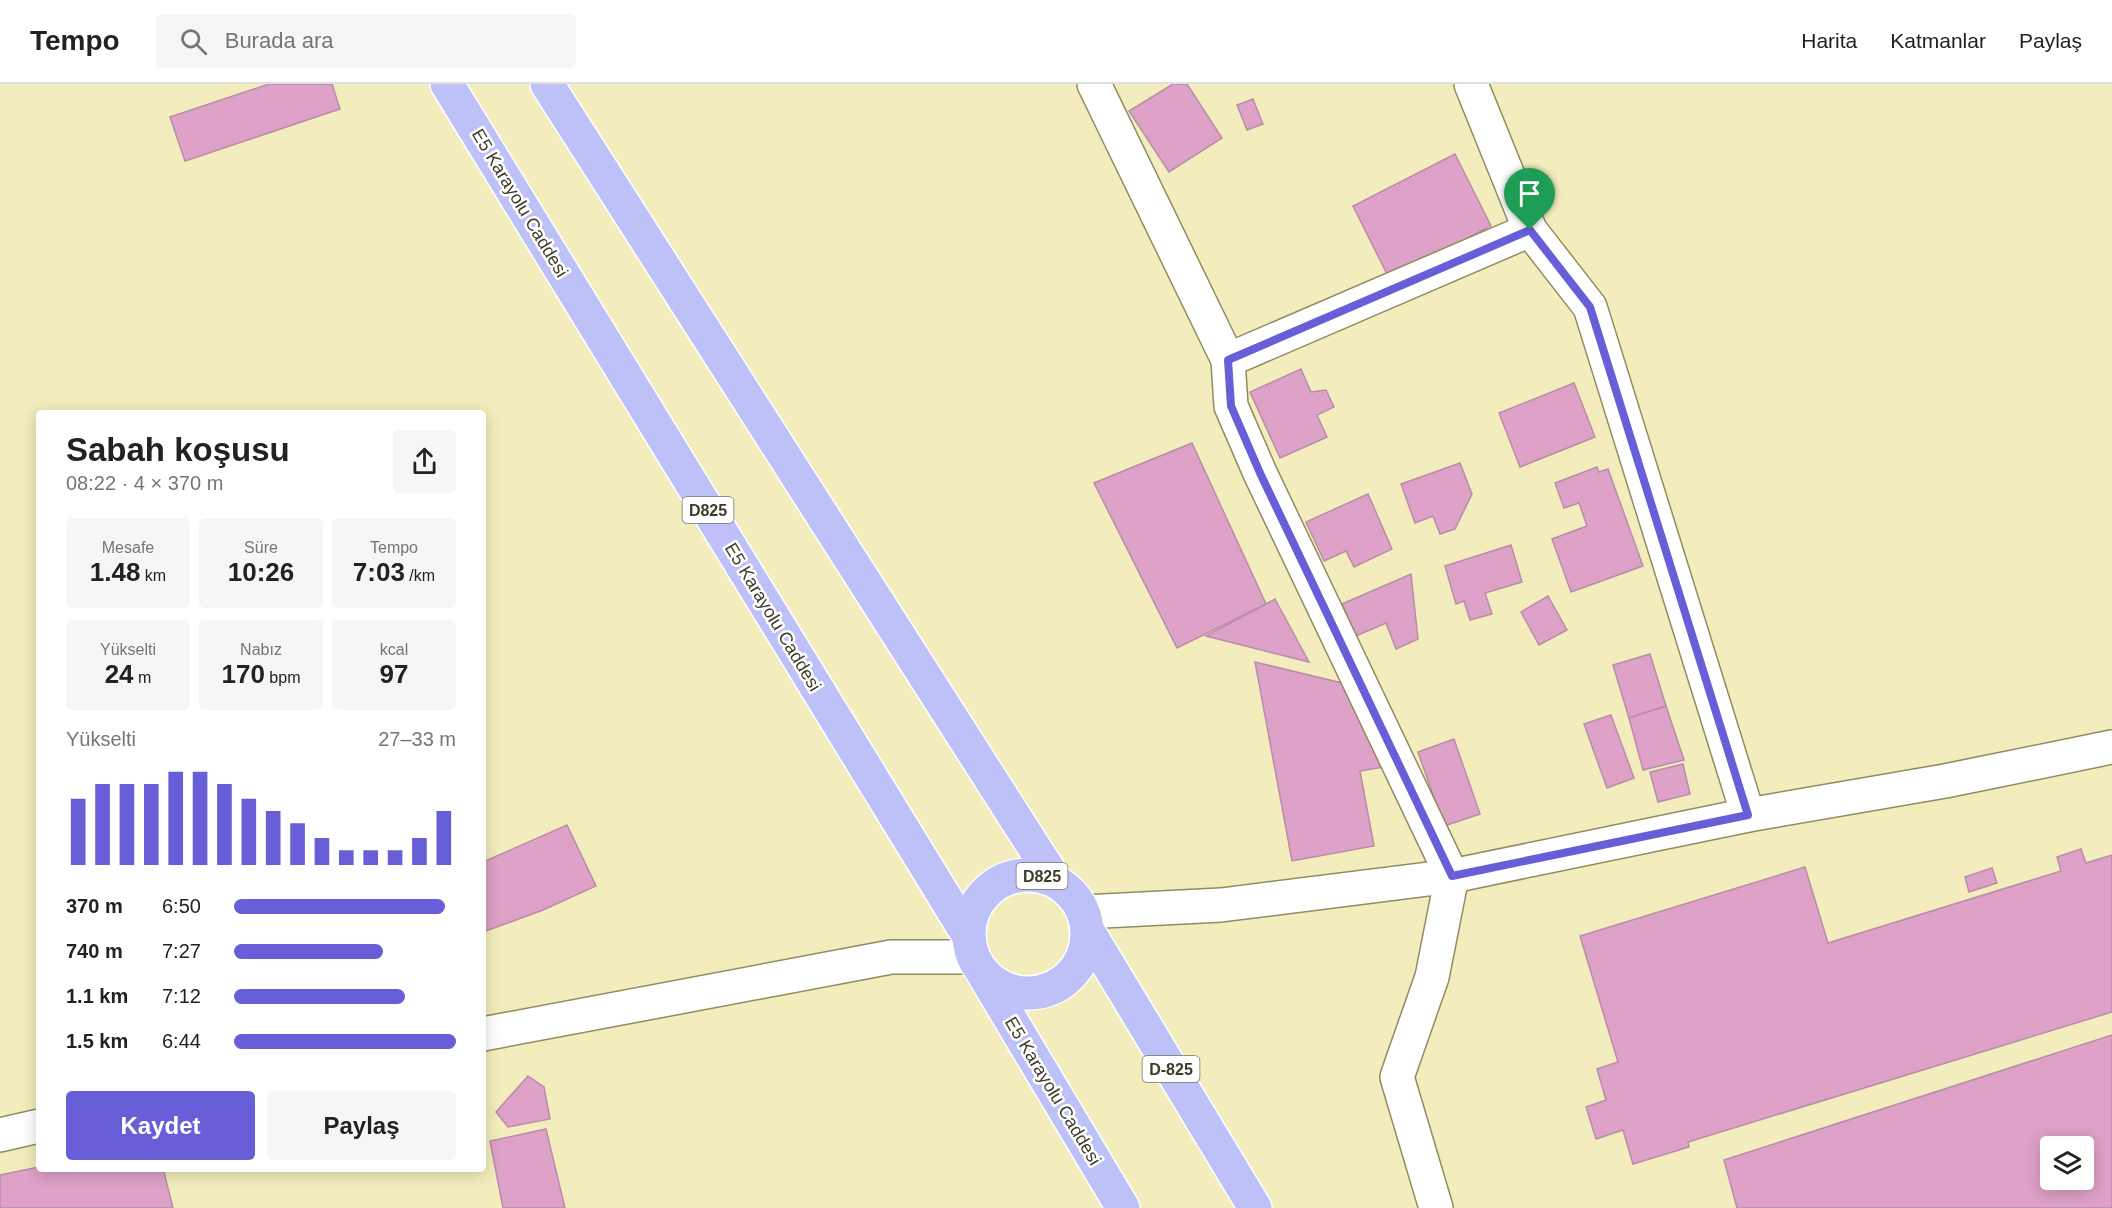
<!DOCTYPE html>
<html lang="tr">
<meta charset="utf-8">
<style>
:root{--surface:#fff;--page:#f6f6f6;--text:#222;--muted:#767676;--line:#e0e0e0;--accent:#675ed8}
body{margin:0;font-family:Helvetica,sans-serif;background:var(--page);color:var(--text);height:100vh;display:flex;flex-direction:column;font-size:22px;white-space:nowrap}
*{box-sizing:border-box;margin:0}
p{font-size:20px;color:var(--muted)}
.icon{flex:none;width:33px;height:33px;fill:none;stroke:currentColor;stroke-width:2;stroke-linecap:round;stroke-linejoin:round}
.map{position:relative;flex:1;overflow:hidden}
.side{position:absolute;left:36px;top:326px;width:450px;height:762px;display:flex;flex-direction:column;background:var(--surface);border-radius:6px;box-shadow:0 3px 15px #0003}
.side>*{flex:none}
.controls{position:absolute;left:2040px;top:1052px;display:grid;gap:12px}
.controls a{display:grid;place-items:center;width:54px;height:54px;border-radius:6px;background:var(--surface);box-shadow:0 3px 15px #0003;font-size:30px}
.pin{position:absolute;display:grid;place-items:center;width:51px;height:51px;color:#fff;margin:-62px -26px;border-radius:50% 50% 50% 0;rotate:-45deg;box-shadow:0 0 6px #0007}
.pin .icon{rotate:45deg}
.round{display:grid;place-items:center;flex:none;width:63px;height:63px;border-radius:6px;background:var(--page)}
.overview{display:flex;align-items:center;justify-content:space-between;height:102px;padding:0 30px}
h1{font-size:33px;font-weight:700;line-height:45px}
.stats{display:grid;grid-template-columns:repeat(3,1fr);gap:9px;height:102px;padding:6px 30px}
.stats div{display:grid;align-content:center;border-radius:6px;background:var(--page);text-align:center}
.stats b{font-size:26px;font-weight:700}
.stats small{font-size:16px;font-weight:400}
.stats p{font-size:16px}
.chart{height:168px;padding:12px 30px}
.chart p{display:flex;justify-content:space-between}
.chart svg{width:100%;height:108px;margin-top:6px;stroke:var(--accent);stroke-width:6}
.action{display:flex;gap:12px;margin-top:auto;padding:12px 30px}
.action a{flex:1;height:69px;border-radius:6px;background:var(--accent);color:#fff;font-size:24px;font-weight:700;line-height:69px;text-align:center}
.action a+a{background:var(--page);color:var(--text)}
ul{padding:0 30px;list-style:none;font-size:20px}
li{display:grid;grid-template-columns:96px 72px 1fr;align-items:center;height:45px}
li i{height:15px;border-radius:8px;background:var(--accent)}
header{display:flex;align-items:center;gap:36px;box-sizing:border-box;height:84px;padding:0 30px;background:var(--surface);border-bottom:2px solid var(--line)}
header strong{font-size:28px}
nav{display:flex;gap:33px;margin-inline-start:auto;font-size:21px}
.search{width:420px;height:54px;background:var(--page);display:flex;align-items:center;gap:15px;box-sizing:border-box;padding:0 21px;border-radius:6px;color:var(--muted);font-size:22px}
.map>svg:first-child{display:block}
.building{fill:#dea1c7;stroke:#b88da7;stroke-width:1.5;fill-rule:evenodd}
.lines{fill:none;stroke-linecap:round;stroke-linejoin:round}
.street-casing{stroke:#918c5f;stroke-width:36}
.secondary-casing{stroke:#918c5f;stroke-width:36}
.highway-casing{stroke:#fff;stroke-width:36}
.street{stroke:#fff;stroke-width:33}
.secondary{stroke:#fff;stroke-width:33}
.highway{stroke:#bec1f8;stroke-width:33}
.route-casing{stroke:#fff;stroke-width:12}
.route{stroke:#675ed8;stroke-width:8}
.labels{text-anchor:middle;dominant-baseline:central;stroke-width:5;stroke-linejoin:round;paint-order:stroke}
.shield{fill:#fff;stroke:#777668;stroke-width:1.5}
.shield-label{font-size:16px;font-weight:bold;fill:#3d3b27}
.street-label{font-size:18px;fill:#3d3b27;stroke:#fff}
</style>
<header>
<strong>Tempo</strong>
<div class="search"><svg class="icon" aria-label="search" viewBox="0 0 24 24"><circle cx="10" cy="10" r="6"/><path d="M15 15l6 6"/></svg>Burada ara</div>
<nav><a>Harita</a><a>Katmanlar</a><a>Paylaş</a></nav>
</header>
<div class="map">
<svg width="2112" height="1124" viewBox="0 0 2112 1124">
<rect width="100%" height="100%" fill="#f3edbd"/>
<g class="building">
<polygon points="269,0 332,0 340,25 185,77 170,33"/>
<polygon points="1173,0 1187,0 1222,54 1169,88 1129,27"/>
<polygon points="1253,15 1263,40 1247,46 1237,21"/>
<polygon points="1455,70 1491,142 1389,194 1353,122"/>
<polygon points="1301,285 1311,308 1326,306 1334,323 1317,331 1327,353 1280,374 1250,308"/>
<polygon points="1574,299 1595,353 1520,383 1499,329"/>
<polygon points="1192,359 1266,520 1177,564 1094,399"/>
<polygon points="1460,379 1472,410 1455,445 1440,450 1433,432 1415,439 1401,400"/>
<polygon points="1597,383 1599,388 1608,385 1643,482 1571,508 1552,455 1587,442 1579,419 1564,424 1555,399"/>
<polygon points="1368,410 1392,465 1354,483 1346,467 1324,477 1306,438"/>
<polygon points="1511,461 1522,498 1485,509 1492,530 1470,536 1464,517 1456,520 1445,482"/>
<polygon points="1411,490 1418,555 1396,565 1386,539 1356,552 1342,520"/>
<polygon points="1548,512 1567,546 1539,561 1521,528"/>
<polygon points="1275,515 1309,578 1206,552 1266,520"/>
<polygon points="1650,570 1666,622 1629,634 1613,581"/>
<polygon points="1255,578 1346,600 1384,683 1360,687 1374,762 1292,777"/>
<polygon points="1666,622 1684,676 1643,686 1629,634"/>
<polygon points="1611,631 1634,694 1607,704 1584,640"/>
<polygon points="1454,655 1480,730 1444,742 1418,668"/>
<polygon points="1683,680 1690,710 1658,718 1650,688"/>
<polygon points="567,741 596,802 543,826 483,848 483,778"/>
<polygon points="2081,765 2086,779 2112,771 2112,928 1688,1058 1689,1063 1633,1080 1623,1046 1596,1055 1586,1023 1606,1016 1597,985 1618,978 1580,852 1805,783 1828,859 2061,787 2057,773"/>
<polygon points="1992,784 1997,799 1969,808 1965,793"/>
<path d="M2112 951V1124H1737L1724 1076ZM2050 1062H2084V1095H2050Z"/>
<polygon points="528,992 544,1003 550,1035 508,1043 496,1028"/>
<polygon points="546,1045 565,1124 503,1124 490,1057"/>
<polygon points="39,1083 39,1084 163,1084 173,1124 0,1124 0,1091"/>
</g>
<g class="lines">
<defs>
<g id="street">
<polyline points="1094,0 1228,276 1231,322 1260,389 1452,792 1432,893 1397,993 1436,1124"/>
<polyline points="1471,0 1530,146 1590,223 1748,731 1744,731"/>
<polyline points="1228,276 1530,146"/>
<polyline points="1084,828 1221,821 1452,792 1748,731 1945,697 2112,663"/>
</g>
<g id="secondary">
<polyline points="483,950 891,873 973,873"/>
<polyline points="0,1051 39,1042"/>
</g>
<g id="highway">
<polyline points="447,0 968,851"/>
<polyline points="547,0 1055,796"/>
<circle cx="1028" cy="850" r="59"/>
<polyline points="1088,847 1255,1124"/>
<polyline points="984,891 1123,1124"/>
</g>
</defs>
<use href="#street" class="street-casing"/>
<use href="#secondary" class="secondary-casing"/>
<use href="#highway" class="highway-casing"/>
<use href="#street" class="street"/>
<use href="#secondary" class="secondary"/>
<use href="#highway" class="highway"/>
</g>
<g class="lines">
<defs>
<polygon id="route" points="1530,146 1590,223 1748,731 1452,792 1260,389 1231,322 1228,276"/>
</defs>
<use href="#route" class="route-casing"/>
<use href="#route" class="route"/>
</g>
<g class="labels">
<g class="shield">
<rect x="682.5" y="413" width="51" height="26" rx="4.5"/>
<rect x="1016.5" y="779" width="51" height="26" rx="4.5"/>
<rect x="1142.5" y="972" width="57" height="26" rx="4.5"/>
</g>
<g class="shield-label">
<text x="708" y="426">D825</text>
<text x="1042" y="792">D825</text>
<text x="1171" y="985">D-825</text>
</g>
<g class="street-label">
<text transform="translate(520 119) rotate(59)">E5 Karayolu Caddesi</text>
<text transform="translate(773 533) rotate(59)">E5 Karayolu Caddesi</text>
<text transform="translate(1053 1007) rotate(59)">E5 Karayolu Caddesi</text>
</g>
</g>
</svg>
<div class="controls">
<a><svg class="icon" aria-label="layers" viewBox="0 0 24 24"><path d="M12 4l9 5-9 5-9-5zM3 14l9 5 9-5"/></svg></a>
</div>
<div class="pin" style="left:1530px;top:146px;background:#1e9e55"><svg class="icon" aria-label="arrive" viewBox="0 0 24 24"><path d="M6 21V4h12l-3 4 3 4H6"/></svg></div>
<section class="side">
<div class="overview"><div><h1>Sabah koşusu</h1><p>08:22 · 4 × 370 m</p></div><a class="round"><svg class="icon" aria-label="share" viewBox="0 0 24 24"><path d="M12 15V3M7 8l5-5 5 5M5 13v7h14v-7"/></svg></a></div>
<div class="stats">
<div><p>Mesafe</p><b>1.48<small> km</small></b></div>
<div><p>Süre</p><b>10:26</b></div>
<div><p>Tempo</p><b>7:03<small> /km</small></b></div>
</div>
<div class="stats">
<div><p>Yükselti</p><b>24<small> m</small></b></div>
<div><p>Nabız</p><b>170<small> bpm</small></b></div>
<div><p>kcal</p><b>97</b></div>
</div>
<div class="chart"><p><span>Yükselti</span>27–33 m</p>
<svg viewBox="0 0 160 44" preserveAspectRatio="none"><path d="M5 44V17M15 44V11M25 44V11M35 44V11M45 44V6M55 44V6M65 44V11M75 44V17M85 44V22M95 44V27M105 44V33M115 44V38M125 44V38M135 44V38M145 44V33M155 44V22"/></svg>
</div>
<ul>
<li><b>370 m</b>6:50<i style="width:95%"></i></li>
<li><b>740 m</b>7:27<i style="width:67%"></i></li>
<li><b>1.1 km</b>7:12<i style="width:77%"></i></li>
<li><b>1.5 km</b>6:44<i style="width:100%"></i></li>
</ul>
<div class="action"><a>Kaydet</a><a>Paylaş</a></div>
</section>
</div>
